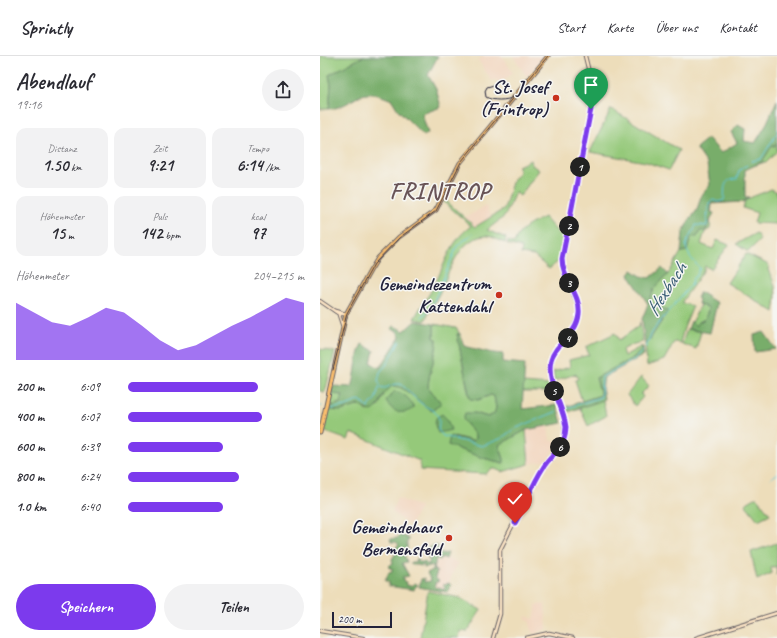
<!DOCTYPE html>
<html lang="de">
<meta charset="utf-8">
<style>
:root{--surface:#fff;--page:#f2f2f3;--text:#2b2b33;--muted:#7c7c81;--line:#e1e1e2;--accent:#7c3aed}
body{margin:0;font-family:Caveat,sans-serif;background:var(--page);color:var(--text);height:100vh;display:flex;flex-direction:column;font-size:15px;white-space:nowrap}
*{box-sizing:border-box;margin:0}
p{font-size:13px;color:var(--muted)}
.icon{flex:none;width:22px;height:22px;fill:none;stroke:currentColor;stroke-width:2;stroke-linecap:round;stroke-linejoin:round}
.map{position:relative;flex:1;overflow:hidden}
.details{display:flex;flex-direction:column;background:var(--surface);width:320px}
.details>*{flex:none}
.scale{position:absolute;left:12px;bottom:10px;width:60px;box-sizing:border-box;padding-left:4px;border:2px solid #22223b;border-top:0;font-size:11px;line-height:14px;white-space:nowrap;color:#22223b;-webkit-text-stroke:3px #f6f6f2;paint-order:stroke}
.pin{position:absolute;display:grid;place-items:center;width:34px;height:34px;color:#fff;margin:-41px -17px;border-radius:50% 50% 50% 0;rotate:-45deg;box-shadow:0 0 4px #0007}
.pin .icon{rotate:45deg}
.km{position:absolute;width:20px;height:20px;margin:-10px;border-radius:50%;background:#222;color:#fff;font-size:11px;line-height:20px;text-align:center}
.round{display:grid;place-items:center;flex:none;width:42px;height:42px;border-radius:21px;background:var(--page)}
.overview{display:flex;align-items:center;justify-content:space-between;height:68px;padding:0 16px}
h1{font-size:22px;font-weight:700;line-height:30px}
.stats{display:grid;grid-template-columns:repeat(3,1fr);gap:6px;height:68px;padding:4px 16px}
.stats div{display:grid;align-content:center;border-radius:10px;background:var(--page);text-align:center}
.stats b{font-size:17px;font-weight:700}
.stats small{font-size:11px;font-weight:400}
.stats p{font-size:11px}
.chart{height:112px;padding:8px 16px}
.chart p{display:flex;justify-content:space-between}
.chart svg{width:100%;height:72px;margin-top:4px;fill:var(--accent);opacity:.7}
.button{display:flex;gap:8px;margin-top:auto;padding:8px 16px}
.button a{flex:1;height:46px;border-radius:24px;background:var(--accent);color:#fff;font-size:16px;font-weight:700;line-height:46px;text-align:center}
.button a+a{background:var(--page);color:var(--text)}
ul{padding:0 16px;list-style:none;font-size:13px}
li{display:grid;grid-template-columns:64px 48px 1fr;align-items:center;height:30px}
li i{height:10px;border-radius:5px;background:var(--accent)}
header{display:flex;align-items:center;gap:24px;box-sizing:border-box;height:56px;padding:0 20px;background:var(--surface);border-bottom:1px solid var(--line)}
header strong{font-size:19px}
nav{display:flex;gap:22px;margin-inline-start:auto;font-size:14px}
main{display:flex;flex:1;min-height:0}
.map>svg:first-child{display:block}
.built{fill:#f2d5be}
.green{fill:#95c97a;stroke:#5c765a}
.forest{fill:#78ad6a;stroke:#4d6852}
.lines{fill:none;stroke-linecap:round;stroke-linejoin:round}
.stream{stroke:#61c8dd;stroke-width:1}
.secondary-casing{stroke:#696367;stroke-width:4.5}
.primary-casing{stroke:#696367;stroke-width:5}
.secondary{stroke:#fde5c5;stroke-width:2.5}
.primary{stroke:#fabe6d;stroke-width:3}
.tram{stroke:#22223b;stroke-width:1}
.route-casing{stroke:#fff;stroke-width:8}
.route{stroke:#7c3aed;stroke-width:5}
.poi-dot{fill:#c8321e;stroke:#f6f6f2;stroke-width:1.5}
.labels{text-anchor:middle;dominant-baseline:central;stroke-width:3;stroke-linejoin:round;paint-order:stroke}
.poi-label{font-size:19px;font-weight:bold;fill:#22223b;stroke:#f6f6f2;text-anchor:end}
.water-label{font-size:20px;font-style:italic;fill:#385c74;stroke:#f6f6f2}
.district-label{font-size:23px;font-weight:bold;letter-spacing:1px;fill:#695457;stroke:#f6f6f2}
</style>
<header>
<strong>Sprintly</strong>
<nav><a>Start</a><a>Karte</a><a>Über uns</a><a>Kontakt</a></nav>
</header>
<main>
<section class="details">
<div class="overview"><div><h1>Abendlauf</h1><p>19:16</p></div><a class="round"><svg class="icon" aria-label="share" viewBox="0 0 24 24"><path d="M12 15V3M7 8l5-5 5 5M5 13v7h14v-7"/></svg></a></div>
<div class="stats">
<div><p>Distanz</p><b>1.50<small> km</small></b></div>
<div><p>Zeit</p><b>9:21</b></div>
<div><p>Tempo</p><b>6:14<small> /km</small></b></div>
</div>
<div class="stats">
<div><p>Höhenmeter</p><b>15<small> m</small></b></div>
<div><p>Puls</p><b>142<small> bpm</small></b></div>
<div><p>kcal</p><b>97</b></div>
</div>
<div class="chart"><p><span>Höhenmeter</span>204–215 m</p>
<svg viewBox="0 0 160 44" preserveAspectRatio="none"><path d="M0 44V9L10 15L20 21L30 23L40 18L50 12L60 15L70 23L80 32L90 38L100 35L110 29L120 23L130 18L140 12L150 6L160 9V44z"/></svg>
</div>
<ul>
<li><b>200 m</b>6:09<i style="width:74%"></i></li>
<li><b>400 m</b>6:07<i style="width:76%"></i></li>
<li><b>600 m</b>6:39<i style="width:54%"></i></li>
<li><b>800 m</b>6:24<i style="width:63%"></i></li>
<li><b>1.0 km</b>6:40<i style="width:54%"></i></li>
</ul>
<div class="button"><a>Speichern</a><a>Teilen</a></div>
</section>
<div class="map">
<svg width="457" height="582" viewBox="0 0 457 582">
<rect width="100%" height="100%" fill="#f6f6f2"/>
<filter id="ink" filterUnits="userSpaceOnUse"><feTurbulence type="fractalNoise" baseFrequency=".025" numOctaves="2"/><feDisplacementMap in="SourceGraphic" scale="8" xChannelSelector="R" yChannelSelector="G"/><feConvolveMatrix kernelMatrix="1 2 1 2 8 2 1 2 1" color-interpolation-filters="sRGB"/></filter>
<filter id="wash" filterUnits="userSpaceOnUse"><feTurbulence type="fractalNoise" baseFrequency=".012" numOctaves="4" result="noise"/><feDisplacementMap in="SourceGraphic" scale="16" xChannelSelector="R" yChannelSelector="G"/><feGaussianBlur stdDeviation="0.9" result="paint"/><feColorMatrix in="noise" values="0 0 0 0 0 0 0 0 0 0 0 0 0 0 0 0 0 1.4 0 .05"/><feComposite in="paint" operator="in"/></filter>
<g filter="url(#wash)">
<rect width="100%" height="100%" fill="#edddba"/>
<g class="built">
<polygon points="164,0 182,0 193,17 179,28 176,23 172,25 158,4"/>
<polygon points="193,0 224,0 207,21"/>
<polygon points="166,150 171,161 155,171 144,162"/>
<polygon points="228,370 230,385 233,384 237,389 225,405 209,408 206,374"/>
<polygon points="77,442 100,451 90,470 72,456"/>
<polygon points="115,498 139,507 133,516 127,534 111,531"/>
<polygon points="225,548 227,573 213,578 209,564 205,562 206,560 213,563 216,556 216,549"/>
</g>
<g class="green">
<polygon points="0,0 44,0 9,19 11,29 9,53 0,53"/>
<polygon points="291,53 359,94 349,114 326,106 270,96"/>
<polygon points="457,87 457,95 448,105 424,113 420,125 422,146 392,148 390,173 385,176 381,188 393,193 397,184 409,189 391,213 385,210 384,214 363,244 362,247 373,250 364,272 360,287 354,286 344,304 327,310 326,309 327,308 325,288 327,288 348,255 329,246 334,233 349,217 361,196 367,195 369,181 379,175 387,173 389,148 419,115 451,88"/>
<path d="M211 104 212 109 219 114 200 140 195 136 185 160 167 174 186 182 185 187C179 185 171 179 164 180 138 183 129 218 119 238 114 247 109 256 105 265L94 263C100 251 109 240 115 228 125 208 131 184 151 170L124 146 125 144 155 171 184 153 193 123 199 116 198 110Z"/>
<path d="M451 133 457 136V168L434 167 437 157 423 152 425 145C433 139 442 138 451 133Z"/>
<path d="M224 161 240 179 245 180 240 204 229 213 214 200 201 198 202 192 187 188 188 185 194 187C199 172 212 168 224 161Z"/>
<polygon points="436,177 440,184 428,196 416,188"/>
<path d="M426 198 449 209 448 214C457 230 457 238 454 256L407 227Z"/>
<polygon points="380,249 389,251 385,263 379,266 376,270 372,267"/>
<polygon points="320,266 323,286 314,288 302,294 304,300 322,290 322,292 314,301 276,322 281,339 262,345 255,324 258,323 256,318 234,325 233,316 250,311 249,304 269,299 266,291 295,277 299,284 319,270"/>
<path d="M114 268 136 272 140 278H137L149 340 158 344 171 339 174 340 176 352 174 358 168 361 155 357 143 363 155 379V383L153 385 134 380 128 389 163 402 183 407 184 403 179 389 206 374 209 408 182 416 175 413H171L166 418 100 414V405L31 377 28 384 3 375 11 338 23 339 20 347 11 350 21 355 40 349 46 355 58 351 64 338 72 330C85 329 100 348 112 355L121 347 108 331C109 313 117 300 117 283L114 282Z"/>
<polygon points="367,273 381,276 376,293 362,288"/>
<polygon points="0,293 15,296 5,336 0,335"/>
<polygon points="321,321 329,330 321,338 323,341 315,350 307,339"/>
<polygon points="203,327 230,329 232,336 202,336"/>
<polygon points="283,344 286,360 268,370 260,352"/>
<polygon points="435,442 437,442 450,458 438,464 425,448"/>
<polygon points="457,487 457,519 456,510 451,512 452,517 437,524 431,496"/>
<polygon points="108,535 140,542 161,554 147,576 140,575 139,582 100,582"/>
</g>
<g class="forest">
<path d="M44 0H118L108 19 116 33 121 51 102 58 108 77 104 80 78 54 72 44C64 41 56 37 47 38 37 38 26 52 9 53L11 29 9 19Z"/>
<polygon points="457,44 457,90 452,90 442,106 425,114 425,141 429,141 423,146 391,147 391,156 394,157 385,175 380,175 377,181 371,181 367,195 361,196 363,176 368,166 377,154 381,140 390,129 387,108 376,92 388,82 401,97 417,87 411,76 418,69 425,73 424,85 435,87 445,71"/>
<polygon points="342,212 348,218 334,233 329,246 348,255 327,288 325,288 322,263 328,248 309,219 312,214 321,220 330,222"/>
<polygon points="380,236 397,247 390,277 368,273 371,265 376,270 379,266 385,263 389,252 378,248 379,243 377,242"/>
<path d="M95 265 114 268V282L117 283C117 300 109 313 108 331L121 347 112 355C100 348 85 329 72 330 69 333 65 336 63 340 57 353 53 361 40 349L21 355 9 354 11 350 20 347 23 339 11 338 12 330 32 331C37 317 35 301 42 288L54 295 51 307 60 312 80 281 77 275 71 273 74 270 84 275Z"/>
<polygon points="444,276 456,293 435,296 434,279"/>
<path d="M137 278H140L144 290C157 293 169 297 183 298V306L205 308 202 353 237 349 242 367 206 374 179 389 184 403V407L163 402 128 389 130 380 152 385 155 383V379L143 363 145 357H155L168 361 174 358 176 352 174 340 171 339 158 344 150 343Z"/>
<polygon points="323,291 324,299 284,321 282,333 284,342 283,344 245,357 242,352 281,339 276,322 314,301"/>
<path d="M75 335C84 337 91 344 94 352 82 360 72 357 66 344Z"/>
<polygon points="122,358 127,363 131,374 118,377 115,369 116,362"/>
<polygon points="81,477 82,480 87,481 87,483 90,483 87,486 87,495 84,498 87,506 82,507 89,520 83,521 83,525 86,526 86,529 91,530 94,527 97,528 98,529 95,531 94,534 68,530 69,526 65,525 69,516 72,515 72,512 69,512 69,510 73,507 72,503 77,495 76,491 79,489 76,486 71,486 70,483 78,482"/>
<path d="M114 489 118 490V496L121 498 128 497 126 503 122 501 120 504 116 502 114 514 117 516 115 522 119 525 115 527V531L126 533 123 529 129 527 131 529 128 536C117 535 109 533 99 531L101 523 104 522V526L111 525 107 517 113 514V509L104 512V508L102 510 91 508V506H96L95 504 98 502V506H105L108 509 110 504 107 503 112 501 108 495 109 492Z"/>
</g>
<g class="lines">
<g class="stream">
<polyline points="457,74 457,75"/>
<polyline points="102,261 112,250 137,190 152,178"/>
<path d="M326 291C328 286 330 280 333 275 344 260 354 249 364 237 368 232 373 228 373 222L377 220 379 213H381C375 208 363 194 367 186 369 180 374 176 376 169L387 170V161L390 146 393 144 398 146 404 144C405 133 402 123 417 123L419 115 423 111 428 109 432 105 441 103 457 77"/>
<polyline points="60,329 58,325 60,316 67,308 80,285"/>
<polyline points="0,350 2,350"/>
<path d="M11 353 26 350 40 344 48 352 56 342 59 331 65 332 75 328H81C89 335 94 342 102 348 114 356 122 356 118 374L123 380 162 390 180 383 194 373 238 355"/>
<polyline points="244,353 281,341 282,321 315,303 323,294"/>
<polyline points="451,422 457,418"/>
</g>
</g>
</g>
<g filter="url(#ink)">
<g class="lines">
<defs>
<g id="secondary">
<polyline points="0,245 19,258 26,258"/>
<polyline points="15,255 26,258"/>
<polyline points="19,259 23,271"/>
<polyline points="0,575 43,582"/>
<polyline points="173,582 180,558 180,494 219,418 241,389 245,380 244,362 232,329 231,308 233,297 252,277 259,258 258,248 244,217 242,206 272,47 271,24 265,0"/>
<polyline points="206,582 229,577 253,582"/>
<polyline points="376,582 457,557"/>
</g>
<polyline id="primary" points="0,377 26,258 50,215 58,202 79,181 116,154 140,107 228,0"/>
</defs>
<use href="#secondary" class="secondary-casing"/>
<use href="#primary" class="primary-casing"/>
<use href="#secondary" class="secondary"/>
<use href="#primary" class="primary"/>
<g class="tram">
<path d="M181 37 174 29 167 31 165 35 166 41C172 45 187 45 194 41"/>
<polyline points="13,314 27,257 54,208 79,182 116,155 141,106 228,0"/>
</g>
</g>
</g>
<g class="lines" filter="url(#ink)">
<defs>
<path id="route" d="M195 467C205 449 212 429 223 412 228 403 238 396 243 386 245 381 246 376 246 371 243 348 226 328 231 304 235 287 257 280 259 258 261 238 242 223 242 203L271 53"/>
</defs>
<use href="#route" class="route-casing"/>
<use href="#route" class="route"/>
</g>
<g class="poi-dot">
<circle cx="236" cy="42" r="4"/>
<circle cx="179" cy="239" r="4"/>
<circle cx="129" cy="482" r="4"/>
</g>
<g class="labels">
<g class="poi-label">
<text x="228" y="31">St. Josef<tspan x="228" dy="22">(Frintrop)</tspan></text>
<text x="171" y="228">Gemeindezentrum<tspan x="171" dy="22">Kattendahl</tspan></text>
<text x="121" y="471">Gemeindehaus<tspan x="121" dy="22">Bermensfeld</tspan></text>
</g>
<g class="water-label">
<text transform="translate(346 233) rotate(-57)">Hexbach</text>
</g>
<g class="district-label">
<text x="120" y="135">FRINTROP</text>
</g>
</g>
</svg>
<div class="scale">200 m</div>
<div class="pin" style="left:271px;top:53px;background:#1e9e55"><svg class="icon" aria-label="arrive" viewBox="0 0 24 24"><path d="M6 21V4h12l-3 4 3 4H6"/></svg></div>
<div class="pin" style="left:195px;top:467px;background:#d93025"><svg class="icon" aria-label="check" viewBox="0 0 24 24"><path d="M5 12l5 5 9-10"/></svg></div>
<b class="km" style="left:260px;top:111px">1</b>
<b class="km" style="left:249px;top:170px">2</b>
<b class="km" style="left:249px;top:227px">3</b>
<b class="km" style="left:248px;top:282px">4</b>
<b class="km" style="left:234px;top:335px">5</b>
<b class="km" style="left:240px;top:391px">6</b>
</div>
</main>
